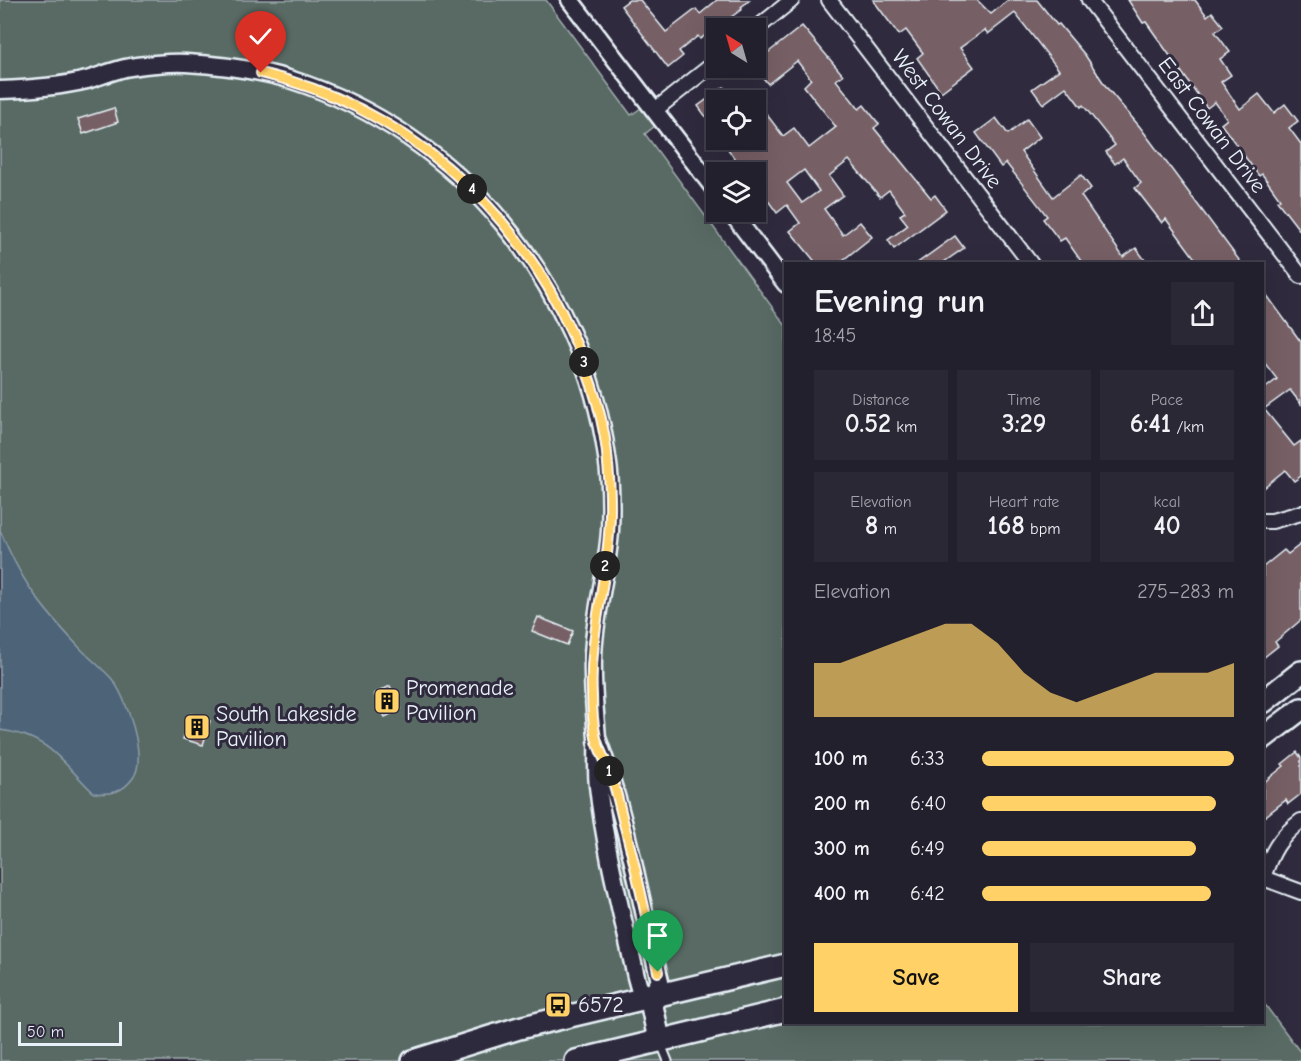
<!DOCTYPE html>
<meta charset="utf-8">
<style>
:root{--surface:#23202e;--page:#2b2836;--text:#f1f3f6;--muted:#a3a3aa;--line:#403e4a;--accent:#ffd166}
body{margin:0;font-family:"Comic Neue",sans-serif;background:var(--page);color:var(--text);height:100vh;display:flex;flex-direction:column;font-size:22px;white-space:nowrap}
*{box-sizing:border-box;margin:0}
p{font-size:20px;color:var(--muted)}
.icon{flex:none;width:33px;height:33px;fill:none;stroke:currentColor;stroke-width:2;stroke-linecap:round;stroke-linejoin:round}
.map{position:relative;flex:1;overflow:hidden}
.drawer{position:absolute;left:784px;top:262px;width:480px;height:762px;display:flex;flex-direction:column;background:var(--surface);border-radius:0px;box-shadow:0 6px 24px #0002,0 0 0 2px var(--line)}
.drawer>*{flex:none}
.needle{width:39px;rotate:323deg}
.controls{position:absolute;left:706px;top:18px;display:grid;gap:12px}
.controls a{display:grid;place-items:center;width:60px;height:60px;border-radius:0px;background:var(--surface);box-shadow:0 6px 24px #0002,0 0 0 2px var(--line);font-size:30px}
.scale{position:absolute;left:18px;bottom:15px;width:104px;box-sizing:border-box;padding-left:6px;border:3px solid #e8f1f8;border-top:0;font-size:16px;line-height:21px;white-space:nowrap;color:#e8f1f8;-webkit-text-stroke:4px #2f2a3d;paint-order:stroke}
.pin{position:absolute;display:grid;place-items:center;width:51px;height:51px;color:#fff;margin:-62px -26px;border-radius:50% 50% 50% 0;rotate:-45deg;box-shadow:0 0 6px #0007}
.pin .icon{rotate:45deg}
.km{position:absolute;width:30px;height:30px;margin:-15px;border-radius:50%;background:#222;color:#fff;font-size:16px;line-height:30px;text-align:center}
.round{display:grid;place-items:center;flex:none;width:63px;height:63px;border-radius:0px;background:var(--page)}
.head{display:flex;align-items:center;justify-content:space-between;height:102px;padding:0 30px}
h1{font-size:33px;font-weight:600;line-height:45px}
.stats{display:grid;grid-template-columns:repeat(3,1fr);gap:9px;height:102px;padding:6px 30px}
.stats div{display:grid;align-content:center;border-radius:0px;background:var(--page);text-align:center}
.stats b{font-size:26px;font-weight:600}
.stats small{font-size:16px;font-weight:400}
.stats p{font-size:16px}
.chart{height:168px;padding:12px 30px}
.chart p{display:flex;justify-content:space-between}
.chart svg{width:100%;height:108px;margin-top:6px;fill:var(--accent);opacity:.7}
.action{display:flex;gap:12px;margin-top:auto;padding:12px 30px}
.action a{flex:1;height:69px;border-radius:0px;background:var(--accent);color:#111;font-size:24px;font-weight:600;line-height:69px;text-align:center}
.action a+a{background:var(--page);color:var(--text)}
ul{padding:0 30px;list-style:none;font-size:20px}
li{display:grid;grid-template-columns:96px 72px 1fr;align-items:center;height:45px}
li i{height:15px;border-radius:8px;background:var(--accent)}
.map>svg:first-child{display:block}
.green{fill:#596b63;stroke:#a0aeae;stroke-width:1.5}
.water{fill:#4e6478;stroke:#8c9cab;stroke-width:1.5}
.building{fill:#776165;stroke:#e8f1f8;stroke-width:1.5;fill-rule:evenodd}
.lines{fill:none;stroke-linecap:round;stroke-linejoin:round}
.service-casing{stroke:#e8f1f8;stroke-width:11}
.minor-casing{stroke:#e8f1f8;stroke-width:18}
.tertiary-casing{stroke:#e8f1f8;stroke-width:21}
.primary-casing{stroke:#e8f1f8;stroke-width:26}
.service{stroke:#2f2a3d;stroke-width:7}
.minor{stroke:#2f2a3d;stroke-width:14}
.tertiary{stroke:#2f2a3d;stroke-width:16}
.primary{stroke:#2f2a3d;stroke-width:21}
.route-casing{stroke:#fff;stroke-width:12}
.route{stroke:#ffd166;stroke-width:8}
.labels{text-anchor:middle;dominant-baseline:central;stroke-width:6;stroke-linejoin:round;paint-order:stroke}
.street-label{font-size:22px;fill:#e8f1f8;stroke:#2f2a3d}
.poi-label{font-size:22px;fill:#e8f1f8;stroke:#2f2a3d;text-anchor:start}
</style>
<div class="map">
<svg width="1301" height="1061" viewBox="0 0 1301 1061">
<rect width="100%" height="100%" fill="#2f2a3d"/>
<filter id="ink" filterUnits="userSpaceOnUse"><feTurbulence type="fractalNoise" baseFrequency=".0167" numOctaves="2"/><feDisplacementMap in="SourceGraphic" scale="12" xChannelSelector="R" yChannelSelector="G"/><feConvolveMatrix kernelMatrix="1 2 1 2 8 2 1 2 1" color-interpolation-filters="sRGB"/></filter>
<g filter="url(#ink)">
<polygon class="green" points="0,0 546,0 631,115 641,108 655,126 645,134 786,326 786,1023 1263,1023 1263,1002 1301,1053 1301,1061 0,1061"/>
<path class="water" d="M0 530C10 554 22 578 37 598 49 615 63 630 78 646 88 657 101 667 111 678 126 695 148 758 133 778 123 792 111 795 94 793 61 762 50 736 0 730Z"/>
<g class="building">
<polygon points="629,0 640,0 666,32 696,9 700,14 717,0 750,0 741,7 742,9 723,23 700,39 698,36 679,51 683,56 668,68 621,6"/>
<polygon points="873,0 977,0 991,14 1008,0 1037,0 1057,25 1059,24 1085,55 1107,88 1140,127 1242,264 1199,264 1166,219 1162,223 1135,188 1141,183 1123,158 1115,164 1106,152 1115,145 1083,105 1081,107 1066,87 1043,104 1032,89 1059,70 1015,13 988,34 985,30 960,48 974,67 941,92 917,58 923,53 906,30 899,35"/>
<polygon points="1128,0 1195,0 1207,16 1212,12 1223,26 1215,32 1230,52 1220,59 1231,75 1221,82 1240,109 1259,94 1274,113 1285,104 1298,121 1289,128 1301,144 1301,232 1277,201 1280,199 1262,174 1259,176 1221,124 1227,119 1215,102 1207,108 1146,22 1143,23"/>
<path d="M802 26 843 75 836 80 859 109 864 105 879 124 874 128 931 198 935 195 946 210 894 249 888 240 908 225 900 215 905 212 889 190 880 197 849 160 829 176 843 195 824 209 843 235 860 222 872 237 838 264H817L790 231 800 223 787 205 777 213 756 184V172H752L744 163 740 167 722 140H756V119L765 112 783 136 794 128 809 148 836 127 804 86 811 79 797 61 768 84 756 69V62ZM804 170 819 191 802 203 787 183Z"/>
<polygon points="724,87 734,100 717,100 717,132 698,106"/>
<polygon points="114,108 118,122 83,134 78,119"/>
<polygon points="996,118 1008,134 1027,119 1040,137 1021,152 1053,197 1081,175 1091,188 1081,196 1123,257 1136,248 1148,264 1083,264 1065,238 1060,241 1043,219 1047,216 1006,163 1001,167 976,133"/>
<polygon points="955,236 964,248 941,264 916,264"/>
<polygon points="1263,290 1301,342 1301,404 1290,390 1264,409 1294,446 1301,441 1301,476 1294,481 1285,470 1263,488 1263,390 1277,379 1263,361"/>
<polygon points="1301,544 1301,620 1275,642 1278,646 1263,658 1263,567 1284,550 1288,554"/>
<polygon points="538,617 573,631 567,645 532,631"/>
<polygon points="390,686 401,709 385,717 374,694"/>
<polygon points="191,714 210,721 203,745 183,739"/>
<polygon points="1297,752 1301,758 1301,794 1288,804 1286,800 1263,818 1263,783 1284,766 1282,764"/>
</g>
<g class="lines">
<defs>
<polyline id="service" points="661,1044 668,1061"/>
<g id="minor">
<polyline points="829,0 1031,264"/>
<polyline points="1089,0 1301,276"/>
<polyline points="756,29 792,0"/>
<polyline points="655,110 717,61"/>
<polyline points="1263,521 1272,521 1301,513"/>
<path d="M1263 878C1271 853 1279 837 1301 821"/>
<polyline points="1263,878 1301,892"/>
</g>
<g id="tertiary">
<polyline points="570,0 717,192"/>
<path d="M0 90C30 89 58 87 87 80 100 76 112 71 125 68 140 65 171 62 186 63 220 65 259 70 292 80 459 133 583 284 607 457 611 481 611 507 610 531 607 574 594 615 593 658 592 685 595 711 597 738 598 754 596 770 598 786 605 850 622 914 636 977L639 988 650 996 660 981C640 900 627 817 597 738"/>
<polyline points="731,212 786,284"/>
</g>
<g id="primary">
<polyline points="1263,702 1301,672"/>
<polyline points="1263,738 1301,709"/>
<polyline points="650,996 659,1040"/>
<polyline points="413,1061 519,1028 786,965"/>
<polyline points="576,1061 786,1010"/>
</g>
</defs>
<use href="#service" class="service-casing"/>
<use href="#minor" class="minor-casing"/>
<use href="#tertiary" class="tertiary-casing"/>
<use href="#primary" class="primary-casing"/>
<use href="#service" class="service"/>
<use href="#minor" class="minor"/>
<use href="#tertiary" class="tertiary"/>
<use href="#primary" class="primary"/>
</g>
</g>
<g class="lines" filter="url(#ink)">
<defs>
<path id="route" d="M261 73C401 106 514 204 572 334 590 375 605 419 608 464 610 486 611 511 609 534 605 588 589 640 592 695 592 708 593 724 596 738 599 750 606 761 610 773 616 788 619 804 623 820 637 870 647 921 658 972"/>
</defs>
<use href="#route" class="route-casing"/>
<use href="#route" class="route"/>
</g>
<defs>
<symbol id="building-square" viewBox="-11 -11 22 22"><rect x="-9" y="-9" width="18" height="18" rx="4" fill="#ffd166" stroke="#2f2a3d"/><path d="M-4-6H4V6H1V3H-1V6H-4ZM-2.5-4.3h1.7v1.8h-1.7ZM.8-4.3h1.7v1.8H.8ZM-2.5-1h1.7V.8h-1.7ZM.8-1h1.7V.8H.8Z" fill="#111"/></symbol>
<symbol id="bus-square" viewBox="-11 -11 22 22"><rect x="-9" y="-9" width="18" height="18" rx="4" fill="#ffd166" stroke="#2f2a3d"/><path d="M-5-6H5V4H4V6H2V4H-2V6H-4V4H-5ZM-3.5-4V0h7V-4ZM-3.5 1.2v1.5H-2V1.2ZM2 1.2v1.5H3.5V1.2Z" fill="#111"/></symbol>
</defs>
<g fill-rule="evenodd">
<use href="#building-square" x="372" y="686" width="30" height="30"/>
<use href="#building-square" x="182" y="712" width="30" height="30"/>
<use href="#bus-square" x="543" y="990" width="30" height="30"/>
</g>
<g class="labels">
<g class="street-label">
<text transform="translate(947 119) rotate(53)">West Cowan Drive</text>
<text transform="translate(1212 125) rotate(53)">East Cowan Drive</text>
</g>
<g class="poi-label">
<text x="406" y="688">Promenade<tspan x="406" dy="25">Pavilion</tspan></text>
<text x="216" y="714">South Lakeside<tspan x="216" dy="25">Pavilion</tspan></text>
<text x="578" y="1005">6572</text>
</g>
</g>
</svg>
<div class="controls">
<a><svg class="needle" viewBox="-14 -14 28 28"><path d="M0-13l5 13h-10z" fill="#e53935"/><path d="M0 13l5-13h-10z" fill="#a3a3aa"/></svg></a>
<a><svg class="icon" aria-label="locate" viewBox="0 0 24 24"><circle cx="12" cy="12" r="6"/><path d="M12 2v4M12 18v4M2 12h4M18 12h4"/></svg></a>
<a><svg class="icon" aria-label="layers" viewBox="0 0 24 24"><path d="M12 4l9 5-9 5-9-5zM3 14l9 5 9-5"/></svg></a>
</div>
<div class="scale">50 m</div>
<div class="pin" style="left:658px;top:972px;background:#1e9e55"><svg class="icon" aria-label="arrive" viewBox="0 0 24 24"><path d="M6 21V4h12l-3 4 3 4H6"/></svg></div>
<div class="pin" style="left:261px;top:73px;background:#d93025"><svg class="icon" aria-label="check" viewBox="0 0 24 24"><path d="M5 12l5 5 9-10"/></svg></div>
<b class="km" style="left:609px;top:771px">1</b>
<b class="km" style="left:605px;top:566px">2</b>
<b class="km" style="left:584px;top:362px">3</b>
<b class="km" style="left:472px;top:189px">4</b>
<section class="drawer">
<div class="head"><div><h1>Evening run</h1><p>18:45</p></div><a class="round"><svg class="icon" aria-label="share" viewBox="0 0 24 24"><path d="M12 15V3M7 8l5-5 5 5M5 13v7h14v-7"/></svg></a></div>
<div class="stats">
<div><p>Distance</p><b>0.52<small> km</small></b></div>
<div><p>Time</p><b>3:29</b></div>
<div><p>Pace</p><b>6:41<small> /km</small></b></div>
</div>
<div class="stats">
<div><p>Elevation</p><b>8<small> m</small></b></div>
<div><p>Heart rate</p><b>168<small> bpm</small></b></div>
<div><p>kcal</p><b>40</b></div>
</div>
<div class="chart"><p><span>Elevation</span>275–283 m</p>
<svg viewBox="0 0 160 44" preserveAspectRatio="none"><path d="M0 44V22L10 22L20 18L30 14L40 10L50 6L60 6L70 14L80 26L90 34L100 38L110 34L120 30L130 26L140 26L150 26L160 22V44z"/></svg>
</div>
<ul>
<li><b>100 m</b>6:33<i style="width:100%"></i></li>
<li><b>200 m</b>6:40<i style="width:93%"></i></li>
<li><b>300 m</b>6:49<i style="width:85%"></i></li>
<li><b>400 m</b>6:42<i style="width:91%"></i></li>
</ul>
<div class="action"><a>Save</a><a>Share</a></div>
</section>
</div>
